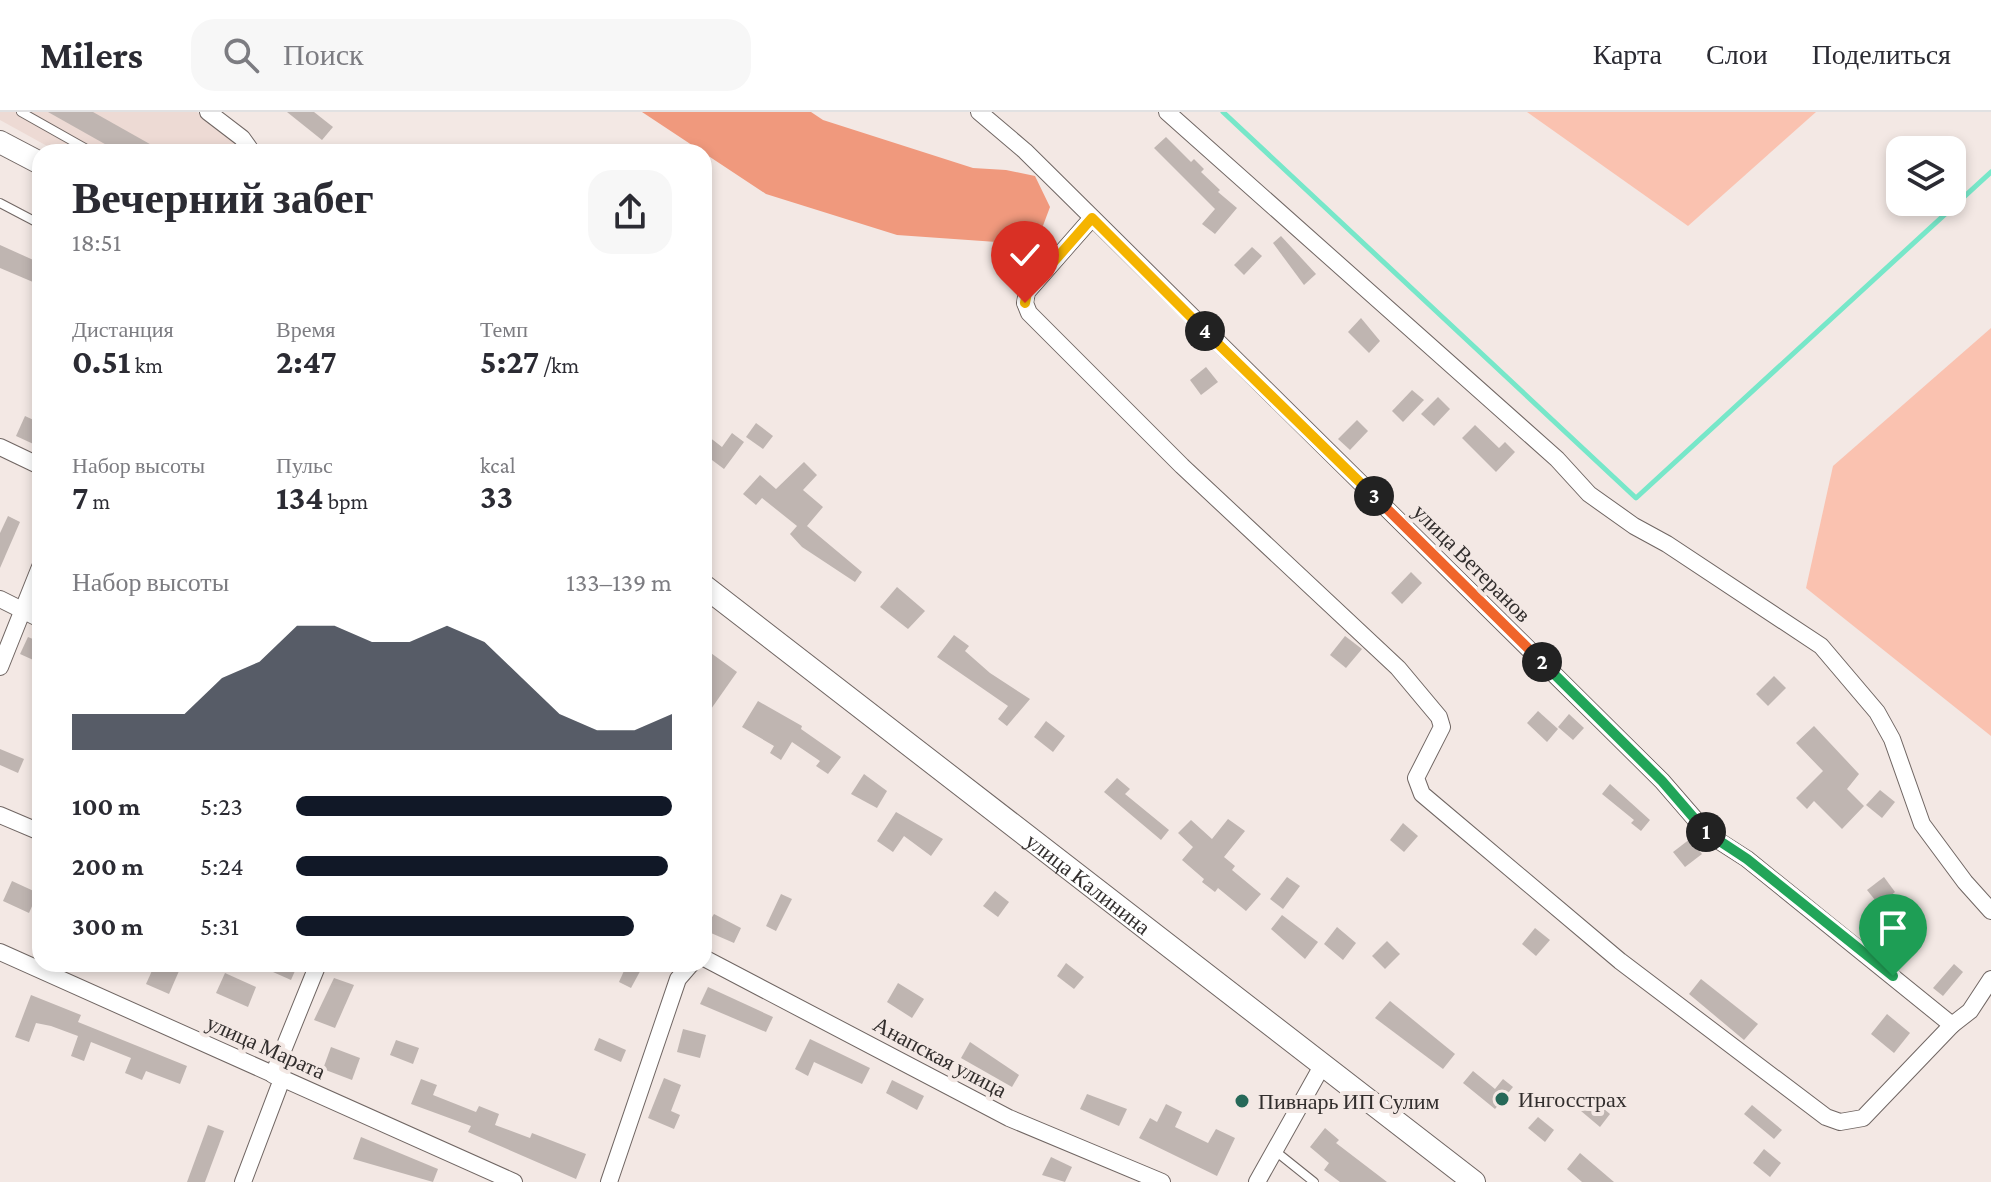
<!DOCTYPE html>
<html lang="ru">
<meta charset="utf-8">
<style>
:root{--surface:#fff;--page:#f7f7f7;--text:#2b2b33;--muted:#7c7c81;--line:#e1e1e2;--accent:#111827}
body{margin:0;font-family:"Crimson Pro",serif;background:var(--page);color:var(--text);height:100vh;display:flex;flex-direction:column;font-size:30px;white-space:nowrap}
*{box-sizing:border-box;margin:0}
p{font-size:26px;color:var(--muted)}
.icon{flex:none;width:44px;height:44px;fill:none;stroke:currentColor;stroke-width:2;stroke-linecap:round;stroke-linejoin:round}
.map{position:relative;flex:1;overflow:hidden}
.drawer{position:absolute;left:32px;top:32px;width:680px;height:828px;display:flex;flex-direction:column;background:var(--surface);border-radius:24px;box-shadow:0 4px 12px #0003}
.drawer>*{flex:none}
.controls{position:absolute;left:1886px;top:24px;display:grid;gap:16px}
.controls a{display:grid;place-items:center;width:80px;height:80px;border-radius:16px;background:var(--surface);box-shadow:0 4px 12px #0003;font-size:40px}
.pin{position:absolute;display:grid;place-items:center;width:68px;height:68px;color:#fff;margin:-82px -34px;border-radius:50% 50% 50% 0;rotate:-45deg;box-shadow:0 0 8px #0007}
.pin .icon{rotate:45deg}
.km{position:absolute;width:40px;height:40px;margin:-20px;border-radius:50%;background:#222;color:#fff;font-size:22px;line-height:40px;text-align:center}
.round{display:grid;place-items:center;flex:none;width:84px;height:84px;border-radius:24px;background:var(--page)}
.summary{display:flex;align-items:center;justify-content:space-between;height:136px;padding:0 40px}
h1{font-size:44px;font-weight:700;line-height:60px}
.metrics{display:grid;grid-template-columns:repeat(3,1fr);gap:12px;height:136px;padding:8px 40px}
.metrics div{display:grid;align-content:center}
.metrics b{font-size:34px;font-weight:700}
.metrics small{font-size:22px;font-weight:400}
.metrics p{font-size:22px}
.chart{height:224px;padding:16px 40px}
.chart p{display:flex;justify-content:space-between}
.chart svg{width:100%;height:144px;margin-top:8px;fill:var(--accent);opacity:.7}
ul{padding:0 40px;list-style:none;font-size:26px}
li{display:grid;grid-template-columns:128px 96px 1fr;align-items:center;height:60px}
li i{height:20px;border-radius:10px;background:var(--accent)}
header{display:flex;align-items:center;gap:48px;box-sizing:border-box;height:112px;padding:0 40px;background:var(--surface);border-bottom:2px solid var(--line)}
header strong{font-size:38px}
nav{display:flex;gap:44px;margin-inline-start:auto;font-size:28px}
.search{width:560px;height:72px;background:var(--page);display:flex;align-items:center;gap:20px;box-sizing:border-box;padding:0 28px;border-radius:24px;color:var(--muted);font-size:30px}
.map>svg:first-child{display:block}
.built{fill:#eddad4}
.green{fill:#fac2b0}
.forest{fill:#f0997d}
.lines{fill:none;stroke-linecap:round;stroke-linejoin:round}
.stream{stroke:#77e7c9;stroke-width:5}
.building{fill:#bfb5b1}
.service-casing{stroke:#706663;stroke-width:10}
.minor-casing{stroke:#706663;stroke-width:18}
.secondary-casing{stroke:#706663;stroke-width:24}
.service{stroke:#fff;stroke-width:8}
.minor{stroke:#fff;stroke-width:16}
.secondary{stroke:#fff;stroke-width:22}
.split-1-casing{stroke:#fff;stroke-width:16}
.split-2-casing{stroke:#fff;stroke-width:16}
.split-3-casing{stroke:#fff;stroke-width:16}
.split-4-casing{stroke:#fff;stroke-width:16}
.split-5-casing{stroke:#fff;stroke-width:16}
.split-1{stroke:#22a559;stroke-width:10}
.split-2{stroke:#22a559;stroke-width:10}
.split-3{stroke:#f0652b;stroke-width:10}
.split-4{stroke:#f5b400;stroke-width:10}
.split-5{stroke:#f5b400;stroke-width:10}
.poi-dot{fill:#266858;stroke:#f3e8e4;stroke-width:3}
.labels{text-anchor:middle;dominant-baseline:central;stroke-width:8;stroke-linejoin:round;paint-order:stroke}
.street-label{font-size:22px;fill:#322e2d;stroke:#f3e8e4}
.poi-label{font-size:22px;fill:#322e2d;stroke:#f3e8e4;text-anchor:start}
</style>
<header>
<strong>Milers</strong>
<div class="search"><svg class="icon" aria-label="search" viewBox="0 0 24 24"><circle cx="10" cy="10" r="6"/><path d="M15 15l6 6"/></svg>Поиск</div>
<nav><a>Карта</a><a>Слои</a><a>Поделиться</a></nav>
</header>
<div class="map">
<svg width="1991" height="1070" viewBox="0 0 1991 1070">
<rect width="100%" height="100%" fill="#f3e8e4"/>
<polygon class="built" points="0,0 197,0 233,26 242,40 58,40 0,8"/>
<g class="green">
<polygon points="1527,0 1816,0 1688,114"/>
<polygon points="1991,216 1991,624 1806,476 1833,354"/>
</g>
<polygon class="forest" points="642,0 811,0 823,8 973,56 1006,58 1035,64 1050,95 1041,119 1025,132 897,123 766,82"/>
<g class="lines">
<polyline class="stream" points="1223,0 1636,386 1991,60"/>
</g>
<g class="building">
<polygon points="48,0 93,0 164,40 119,40"/>
<polygon points="287,0 314,0 333,15 322,28"/>
<polygon points="1166,25 1191,50 1194,47 1204,57 1201,60 1220,78 1218,80 1237,96 1215,122 1202,112 1215,97 1154,36"/>
<polygon points="1281,124 1316,162 1304,173 1273,131"/>
<polygon points="0,133 40,151 40,173 0,156"/>
<polygon points="1252,135 1262,144 1244,163 1234,153"/>
<polygon points="1361,206 1380,229 1369,241 1348,220"/>
<polygon points="1206,255 1218,270 1201,283 1190,268"/>
<polygon points="1412,278 1424,288 1403,310 1392,299"/>
<polygon points="1438,285 1450,297 1434,314 1421,302"/>
<polygon points="25,304 40,311 40,335 16,324"/>
<polygon points="1357,308 1368,319 1350,338 1338,327"/>
<polygon points="756,311 773,324 763,337 746,325"/>
<polygon points="1475,313 1499,336 1505,330 1515,340 1496,360 1462,326"/>
<polygon points="704,321 722,335 732,321 744,330 724,357 704,342"/>
<polygon points="804,350 817,363 803,378 823,395 807,414 862,460 855,470 802,435 790,422 797,414 762,386 756,393 743,382 760,363 776,377"/>
<polygon points="8,404 20,410 0,456 0,421"/>
<polygon points="1411,460 1422,471 1402,492 1391,481"/>
<polygon points="897,475 925,499 908,517 880,495"/>
<polygon points="954,523 969,534 965,539 990,561 1030,587 1007,614 998,607 1008,594 937,545"/>
<polygon points="1345,524 1362,537 1346,556 1330,543"/>
<polygon points="28,525 40,530 40,551 20,542"/>
<polygon points="704,536 737,560 704,607"/>
<polygon points="1774,564 1786,576 1768,594 1756,582"/>
<polygon points="758,589 802,614 801,617 841,645 828,662 816,654 820,649 792,630 781,648 770,641 774,634 742,615"/>
<polygon points="1538,599 1558,617 1547,630 1527,611"/>
<polygon points="1569,602 1584,616 1573,628 1558,615"/>
<polygon points="1046,609 1065,624 1053,640 1034,625"/>
<polygon points="1814,614 1859,662 1847,677 1864,694 1842,717 1814,689 1807,697 1796,686 1823,659 1796,631"/>
<polygon points="0,637 24,647 18,661 0,653"/>
<polygon points="864,662 887,679 877,696 851,682"/>
<polygon points="1117,666 1130,677 1125,682 1169,718 1161,728 1104,680"/>
<polygon points="1610,672 1650,708 1641,719 1631,711 1634,708 1602,682"/>
<polygon points="1880,678 1895,690 1882,706 1866,693"/>
<polygon points="896,700 943,727 931,744 904,724 893,740 877,729"/>
<polygon points="1228,707 1245,719 1224,745 1235,754 1232,758 1261,782 1246,799 1218,776 1215,780 1202,770 1204,767 1182,748 1193,735 1178,721 1191,708 1212,727"/>
<polygon points="1403,711 1418,724 1404,740 1390,728"/>
<polygon points="1690,727 1702,742 1685,755 1673,740"/>
<polygon points="1287,765 1300,774 1283,797 1270,787"/>
<polygon points="1884,765 1895,780 1879,793 1867,778"/>
<polygon points="12,769 38,781 29,801 3,789"/>
<polygon points="995,779 1009,790 998,805 983,794"/>
<polygon points="781,782 792,787 776,819 766,814"/>
<polygon points="714,802 741,816 734,831 704,818"/>
<polygon points="1282,803 1318,830 1305,847 1271,817"/>
<polygon points="1337,815 1356,831 1343,848 1324,832"/>
<polygon points="1535,816 1550,828 1536,844 1522,832"/>
<polygon points="1387,829 1400,842 1385,857 1372,844"/>
<polygon points="1066,851 1084,865 1074,877 1057,864"/>
<polygon points="155,852 182,852 169,882 146,872"/>
<polygon points="255,852 298,852 291,868"/>
<polygon points="627,852 644,852 631,876 619,870"/>
<polygon points="1954,852 1963,860 1943,884 1933,876"/>
<polygon points="225,861 256,875 248,895 216,881"/>
<polygon points="334,866 354,873 335,916 314,908"/>
<polygon points="1701,867 1758,912 1744,928 1689,882"/>
<polygon points="898,871 924,887 912,906 887,890"/>
<polygon points="708,875 773,905 766,920 700,892"/>
<polygon points="31,883 81,903 78,910 187,954 180,972 146,959 142,968 125,961 131,946 91,930 84,949 71,944 78,924 51,914 36,911 29,930 15,925"/>
<polygon points="1390,889 1455,942 1443,957 1375,906"/>
<polygon points="1887,902 1910,921 1894,941 1871,922"/>
<polygon points="683,917 706,923 700,946 677,940"/>
<polygon points="599,926 626,938 621,950 594,938"/>
<polygon points="810,927 870,956 862,972 814,950 808,964 795,957"/>
<polygon points="396,928 419,936 413,952 390,943"/>
<polygon points="970,930 1019,963 1012,975 961,946"/>
<polygon points="331,935 360,946 352,968 323,957"/>
<polygon points="1473,959 1495,977 1503,967 1513,975 1495,997 1463,971"/>
<polygon points="664,966 681,973 671,999 680,1003 674,1017 648,1006"/>
<polygon points="421,967 437,973 433,983 476,1000 479,994 499,1002 495,1013 530,1026 532,1021 586,1042 576,1067 468,1020 471,1014 411,992"/>
<polygon points="892,968 924,984 917,998 886,981"/>
<polygon points="1087,982 1127,997 1119,1014 1080,997"/>
<polygon points="1592,987 1610,1002 1600,1015 1581,999"/>
<polygon points="1166,992 1182,1000 1175,1015 1208,1031 1216,1017 1235,1026 1217,1064 1139,1026 1150,1006 1157,1010"/>
<polygon points="1752,993 1782,1018 1774,1027 1744,1002"/>
<polygon points="1538,1005 1554,1018 1545,1030 1528,1016"/>
<polygon points="208,1013 224,1019 205,1070 187,1070"/>
<polygon points="1325,1016 1339,1028 1336,1031 1387,1070 1340,1070 1324,1058 1329,1051 1310,1035"/>
<polygon points="361,1025 438,1057 433,1070 353,1047"/>
<polygon points="1764,1037 1781,1051 1770,1065 1753,1051"/>
<polygon points="1580,1041 1614,1070 1582,1070 1567,1057"/>
<polygon points="1051,1045 1072,1055 1065,1070 1042,1063"/>
</g>
<g class="lines">
<defs>
<g id="service">
<polyline points="21,0 92,40"/>
<polyline points="0,91 40,112"/>
<polyline points="1274,1038 1314,1070"/>
</g>
<g id="minor">
<polyline points="208,0 242,26 252,40"/>
<polyline points="979,0 1025,39 1662,669 1708,722 1747,747 1952,913"/>
<polyline points="1167,0 1557,347 1589,382 1634,414 1667,432 1821,534 1877,600 1892,627 1922,712 1965,770 1991,799"/>
<polyline points="1092,106 1027,180 1025,191 1029,201 1182,354 1398,556 1439,605 1442,615 1416,666 1422,682 1620,849 1826,1005 1840,1010 1863,1006 1952,913 1970,899 1991,867"/>
<polyline points="0,335 40,354"/>
<polyline points="0,487 40,507"/>
<polyline points="0,555 40,455"/>
<polyline points="0,703 40,720"/>
<polyline points="0,840 514,1070"/>
<polyline points="704,846 1009,1006 1162,1070"/>
<polyline points="273,963 318,852"/>
<polyline points="243,1070 282,967"/>
<polyline points="609,1070 678,867 691,852"/>
<polyline points="1257,1070 1322,954"/>
</g>
<g id="secondary">
<polyline points="0,30 40,51"/>
<path id="s1" d="M704 474 1474 1070"/>
</g>
</defs>
<use href="#service" class="service-casing"/>
<use href="#minor" class="minor-casing"/>
<use href="#secondary" class="secondary-casing"/>
<use href="#service" class="service"/>
<use href="#minor" class="minor"/>
<use href="#secondary" class="secondary"/>
</g>
<g class="lines">
<defs>
<polyline id="split-1" points="1706,720 1747,747 1893,864"/>
<polyline id="split-2" points="1542,550 1662,669 1706,720"/>
<polyline id="split-3" points="1374,384 1542,550"/>
<polyline id="split-4" points="1205,219 1374,384"/>
<polyline id="split-5" points="1025,191 1027,180 1092,106 1205,219"/>
</defs>
<use href="#split-1" class="split-1-casing"/>
<use href="#split-2" class="split-2-casing"/>
<use href="#split-3" class="split-3-casing"/>
<use href="#split-4" class="split-4-casing"/>
<use href="#split-5" class="split-5-casing"/>
<use href="#split-1" class="split-1"/>
<use href="#split-2" class="split-2"/>
<use href="#split-3" class="split-3"/>
<use href="#split-4" class="split-4"/>
<use href="#split-5" class="split-5"/>
</g>
<g class="poi-dot">
<circle cx="1502" cy="987" r="8"/>
<circle cx="1242" cy="989" r="8"/>
</g>
<g class="labels">
<g class="street-label">
<text transform="translate(1472 451) rotate(45)">улица Ветеранов</text>
<text stroke="none"><textPath href="#s1" startOffset="486">улица Калинина</textPath></text>
<text transform="translate(266 935) rotate(24)">улица Марата</text>
<text transform="translate(940 945) rotate(28)">Анапская улица</text>
</g>
<g class="poi-label">
<text x="1518" y="987">Ингосстрах</text>
<text x="1258" y="989">Пивнарь ИП Сулим</text>
</g>
</g>
</svg>
<div class="controls">
<a><svg class="icon" aria-label="layers" viewBox="0 0 24 24"><path d="M12 4l9 5-9 5-9-5zM3 14l9 5 9-5"/></svg></a>
</div>
<div class="pin" style="left:1893px;top:864px;background:#1e9e55"><svg class="icon" aria-label="arrive" viewBox="0 0 24 24"><path d="M6 21V4h12l-3 4 3 4H6"/></svg></div>
<div class="pin" style="left:1025px;top:191px;background:#d93025"><svg class="icon" aria-label="check" viewBox="0 0 24 24"><path d="M5 12l5 5 9-10"/></svg></div>
<b class="km" style="left:1706px;top:720px">1</b>
<b class="km" style="left:1542px;top:550px">2</b>
<b class="km" style="left:1374px;top:384px">3</b>
<b class="km" style="left:1205px;top:219px">4</b>
<section class="drawer">
<div class="summary"><div><h1>Вечерний забег</h1><p>18:51</p></div><a class="round"><svg class="icon" aria-label="share" viewBox="0 0 24 24"><path d="M12 15V3M7 8l5-5 5 5M5 13v7h14v-7"/></svg></a></div>
<div class="metrics">
<div><p>Дистанция</p><b>0.51<small> km</small></b></div>
<div><p>Время</p><b>2:47</b></div>
<div><p>Темп</p><b>5:27<small> /km</small></b></div>
</div>
<div class="metrics">
<div><p>Набор высоты</p><b>7<small> m</small></b></div>
<div><p>Пульс</p><b>134<small> bpm</small></b></div>
<div><p>kcal</p><b>33</b></div>
</div>
<div class="chart"><p><span>Набор высоты</span>133–139 m</p>
<svg viewBox="0 0 160 44" preserveAspectRatio="none"><path d="M0 44V33L10 33L20 33L30 33L40 22L50 17L60 6L70 6L80 11L90 11L100 6L110 11L120 22L130 33L140 38L150 38L160 33V44z"/></svg>
</div>
<ul>
<li><b>100 m</b>5:23<i style="width:100%"></i></li>
<li><b>200 m</b>5:24<i style="width:99%"></i></li>
<li><b>300 m</b>5:31<i style="width:90%"></i></li>
</ul>
</section>
</div>
